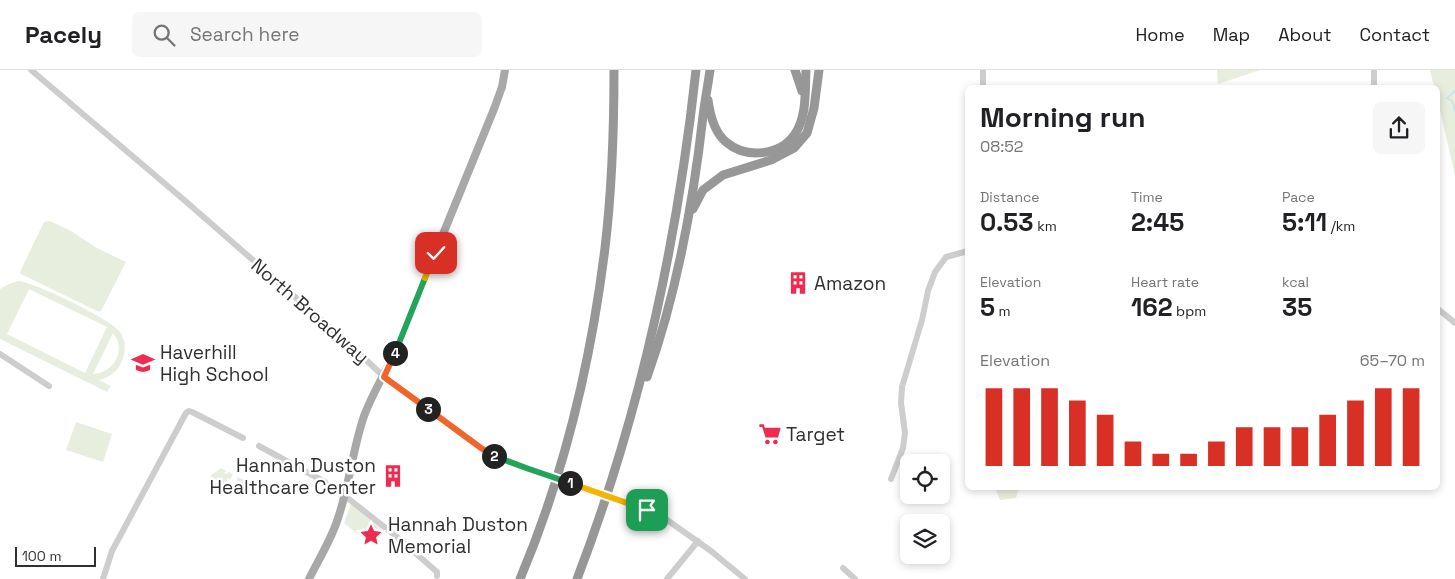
<!DOCTYPE html>
<meta charset="utf-8">
<style>
:root{--surface:#fff;--page:#f6f6f6;--text:#202124;--muted:#757577;--line:#e0e0e0;--accent:#d93025}
body{margin:0;font-family:"Space Grotesk",sans-serif;background:var(--page);color:var(--text);height:100vh;display:flex;flex-direction:column;font-size:19px;white-space:nowrap}
*{box-sizing:border-box;margin:0}
p{font-size:16px;color:var(--muted)}
.icon{flex:none;width:28px;height:28px;fill:none;stroke:currentColor;stroke-width:2;stroke-linecap:round;stroke-linejoin:round}
.map{position:relative;flex:1;overflow:hidden}
.details{position:absolute;left:965px;top:15px;width:475px;height:405px;display:flex;flex-direction:column;background:var(--surface);border-radius:8px;box-shadow:0 2px 8px #0003}
.details>*{flex:none}
.fabs{position:absolute;left:900px;top:384px;display:grid;gap:10px}
.fabs a{display:grid;place-items:center;width:50px;height:50px;border-radius:8px;background:var(--surface);box-shadow:0 2px 8px #0003;font-size:25px}
.scale{position:absolute;left:15px;bottom:12px;width:81px;box-sizing:border-box;padding-left:5px;border:2px solid #303030;border-top:0;font-size:14px;line-height:18px;white-space:nowrap;color:#303030;-webkit-text-stroke:4px #fff;paint-order:stroke}
.pin{position:absolute;display:grid;place-items:center;width:42px;height:42px;color:#fff;margin:-21px;border-radius:10px;box-shadow:0 2px 8px #0006}
.km{position:absolute;width:25px;height:25px;margin:-12px;border-radius:50%;background:#222;color:#fff;font-size:14px;line-height:25px;text-align:center}
.round{display:grid;place-items:center;flex:none;width:52px;height:52px;border-radius:8px;background:var(--page)}
.headline{display:flex;align-items:center;justify-content:space-between;height:85px;padding:0 15px}
h1{font-size:28px;font-weight:700;line-height:38px}
.figures{display:grid;grid-template-columns:repeat(3,1fr);gap:8px;height:85px;padding:5px 15px}
.figures div{display:grid;align-content:center}
.figures b{font-size:25px;font-weight:700}
.figures small{font-size:14px;font-weight:400}
.figures p{font-size:14px}
.chart{height:140px;padding:10px 15px}
.chart p{display:flex;justify-content:space-between}
.chart svg{width:100%;height:90px;margin-top:5px;stroke:var(--accent);stroke-width:6}
header{display:flex;align-items:center;gap:30px;box-sizing:border-box;height:70px;padding:0 25px;background:var(--surface);border-bottom:1px solid var(--line)}
header strong{font-size:24px}
nav{display:flex;gap:28px;margin-inline-start:auto;font-size:18px}
.search{width:350px;height:45px;background:var(--page);display:flex;align-items:center;gap:12px;box-sizing:border-box;padding:0 18px;border-radius:8px;color:var(--muted);font-size:19px}
.map>svg:first-child{display:block}
.green{fill:#e8eede;fill-rule:evenodd}
.lines{fill:none;stroke-linecap:round;stroke-linejoin:round}
.stream{stroke:#c9e4ee;stroke-width:2}
.minor{stroke:#cdcdcd;stroke-width:6}
.major{stroke:#a8a8a8;stroke-width:8}
.highway{stroke:#979797;stroke-width:9}
.minor-bridge{stroke:#cdcdcd;stroke-width:6}
.split-1-casing{stroke:#fff;stroke-width:10}
.split-2-casing{stroke:#fff;stroke-width:10}
.split-3-casing{stroke:#fff;stroke-width:10}
.split-4-casing{stroke:#fff;stroke-width:10}
.split-5-casing{stroke:#fff;stroke-width:10}
.split-6-casing{stroke:#fff;stroke-width:10}
.split-1{stroke:#f5b400;stroke-width:6}
.split-2{stroke:#22a559;stroke-width:6}
.split-3{stroke:#f0652b;stroke-width:6}
.split-4{stroke:#f0652b;stroke-width:6}
.split-5{stroke:#22a559;stroke-width:6}
.split-6{stroke:#f5b400;stroke-width:6}
.labels{text-anchor:middle;dominant-baseline:central;stroke-width:5;stroke-linejoin:round;paint-order:stroke}
.poi-label{font-size:19px;fill:#303030;stroke:#fff;text-anchor:start}
.street-label{font-size:19px;fill:#303030;stroke:#fff}
</style>
<header>
<strong>Pacely</strong>
<div class="search"><svg class="icon" aria-label="search" viewBox="0 0 24 24"><circle cx="10" cy="10" r="6"/><path d="M15 15l6 6"/></svg>Search here</div>
<nav><a>Home</a><a>Map</a><a>About</a><a>Contact</a></nav>
</header>
<div class="map">
<svg width="1455" height="509" viewBox="0 0 1455 509">
<rect width="100%" height="100%" fill="#fff"/>
<g class="green">
<polygon points="1217,0 1260,0 1218,14"/>
<polygon points="1430,0 1455,0 1455,106 1438,31 1438,18 1434,17"/>
<polygon points="50,151 71,161 95,177 126,192 101,241 99,242 21,204 20,202 44,152"/>
<path d="M18 211C34 212 111 249 120 262 126 270 126 282 122 291 118 301 110 307 99 310L111 316 107 322 0 269V219L9 214ZM29 219 107 257 85 303 7 264ZM113 263C127 280 114 303 93 304Z"/>
<polygon points="76,352 112,364 103,392 66,380"/>
<polygon points="221,398 226,401 224,403 227,404 228,402 233,404 230,410 228,408 227,409 227,412 229,412 227,415 210,406"/>
<polygon points="238,407 246,411 244,420 245,425 233,419 238,413 237,410"/>
<polygon points="995,418 1019,418 1016,428 1000,430"/>
<polygon points="351,434 356,437 385,462 367,471 344,453"/>
</g>
<g class="lines">
<polyline class="stream" points="1455,21 1447,28 1452,31 1455,41"/>
<g class="minor">
<polyline points="31,0 183,129 357,281 384,307 481,378 499,388 539,402"/>
<polyline points="983,0 983,18"/>
<polyline points="1374,18 1374,0"/>
<polyline points="1438,239 1455,253"/>
<polyline points="0,284 49,316"/>
<polyline points="259,376 325,412"/>
<polyline points="891,409 903,378 905,363 901,333 902,317 922,250 928,221 935,202 946,187 968,181"/>
<polyline points="345,426 397,467 437,502 437,506"/>
<polyline points="625,431 660,445 711,481 745,509"/>
<polyline points="843,498 855,509"/>
<polyline points="103,509 112,481 186,343 189,341 192,342 243,368"/>
<polyline points="667,509 698,471"/>
</g>
<path class="major" d="M309 509C318 491 329 473 336 454 349 419 352 381 364 346 373 322 387 300 397 277L494 39 502 17 505 0"/>
<g class="highway">
<polyline points="795,0 802,21"/>
<path d="M708 30C710 45 714 62 726 72 746 89 780 86 795 64 807 47 805 20 806 0"/>
<polyline points="693,139 703,120 723,105 771,90 794,78 807,63 814,38 819,0"/>
<path d="M647 307C677 223 693 135 703 46 705 30 708 15 710 0"/>
<path d="M520 509C564 405 591 291 605 178 612 119 614 59 614 0"/>
<path d="M577 509C640 345 677 174 696 0"/>
</g>
<polyline class="minor-bridge" points="539,402 625,431"/>
</g>
<g class="lines">
<defs>
<polyline id="split-1" points="570,413 647,440"/>
<polyline id="split-2" points="494,386 529,399 570,413"/>
<polyline id="split-3" points="428,339 481,378 494,386"/>
<polyline id="split-4" points="395,283 384,307 428,339"/>
<polyline id="split-5" points="395,283 425,208"/>
<polyline id="split-6" points="425,208 436,183"/>
</defs>
<use href="#split-1" class="split-1-casing"/>
<use href="#split-2" class="split-2-casing"/>
<use href="#split-3" class="split-3-casing"/>
<use href="#split-4" class="split-4-casing"/>
<use href="#split-5" class="split-5-casing"/>
<use href="#split-6" class="split-6-casing"/>
<use href="#split-1" class="split-1"/>
<use href="#split-2" class="split-2"/>
<use href="#split-3" class="split-3"/>
<use href="#split-4" class="split-4"/>
<use href="#split-5" class="split-5"/>
<use href="#split-6" class="split-6"/>
</g>
<defs>
<symbol id="building-bare" viewBox="-9 -9 18 18"><path d="M-4-6H4V6H1V3H-1V6H-4ZM-2.5-4.3h1.7v1.8h-1.7ZM.8-4.3h1.7v1.8H.8ZM-2.5-1h1.7V.8h-1.7ZM.8-1h1.7V.8H.8Z" fill="#ed2c50" stroke="#fff" stroke-width="2.5" paint-order="stroke"/></symbol>
<symbol id="school-bare" viewBox="-9 -9 18 18"><path d="M0-5L7-2L0 1L-7-2ZM-4 1L0 2.5L4 1V4Q0 6-4 4Z" fill="#ed2c50" stroke="#fff" stroke-width="2.5" paint-order="stroke"/></symbol>
<symbol id="supermarket-bare" viewBox="-9 -9 18 18"><path d="M-6-5.5h2.5l.6 2H6L4.5 2H-2.5L-4.4-4H-6ZM-1.5 3.2a1.3 1.3 0 1 0 .1 0ZM3 3.2a1.3 1.3 0 1 0 .1 0Z" fill="#ed2c50" stroke="#fff" stroke-width="2.5" paint-order="stroke"/></symbol>
<symbol id="sight-bare" viewBox="-9 -9 18 18"><path d="M0-6L1.8-2.2L6-1.7L2.9 1.2L3.7 5.4L0 3.3L-3.7 5.4L-2.9 1.2L-6-1.7L-1.8-2.2Z" fill="#ed2c50" stroke="#fff" stroke-width="2.5" paint-order="stroke"/></symbol>
</defs>
<g fill-rule="evenodd">
<use href="#building-bare" x="782" y="197" width="32" height="32"/>
<use href="#school-bare" x="127" y="277" width="32" height="32"/>
<use href="#supermarket-bare" x="754" y="348" width="32" height="32"/>
<use href="#building-bare" x="377" y="390" width="32" height="32"/>
<use href="#sight-bare" x="355" y="449" width="32" height="32"/>
</g>
<g class="labels">
<g class="poi-label">
<text x="814" y="213">Amazon</text>
<text x="160" y="282">Haverhill<tspan x="160" dy="22">High School</tspan></text>
<text x="786" y="364">Target</text>
<text x="376" y="395" text-anchor="end">Hannah Duston<tspan x="376" dy="22">Healthcare Center</tspan></text>
<text x="388" y="454">Hannah Duston<tspan x="388" dy="22">Memorial</tspan></text>
</g>
<g class="street-label">
<text transform="translate(310 241) rotate(41)">North Broadway</text>
</g>
</g>
</svg>
<div class="fabs">
<a><svg class="icon" aria-label="locate" viewBox="0 0 24 24"><circle cx="12" cy="12" r="6"/><path d="M12 2v4M12 18v4M2 12h4M18 12h4"/></svg></a>
<a><svg class="icon" aria-label="layers" viewBox="0 0 24 24"><path d="M12 4l9 5-9 5-9-5zM3 14l9 5 9-5"/></svg></a>
</div>
<div class="scale">100 m</div>
<div class="pin" style="left:647px;top:440px;background:#1e9e55"><svg class="icon" aria-label="arrive" viewBox="0 0 24 24"><path d="M6 21V4h12l-3 4 3 4H6"/></svg></div>
<div class="pin" style="left:436px;top:183px;background:#d93025"><svg class="icon" aria-label="check" viewBox="0 0 24 24"><path d="M5 12l5 5 9-10"/></svg></div>
<b class="km" style="left:570px;top:413px">1</b>
<b class="km" style="left:494px;top:386px">2</b>
<b class="km" style="left:428px;top:339px">3</b>
<b class="km" style="left:395px;top:283px">4</b>
<section class="details">
<div class="headline"><div><h1>Morning run</h1><p>08:52</p></div><a class="round"><svg class="icon" aria-label="share" viewBox="0 0 24 24"><path d="M12 15V3M7 8l5-5 5 5M5 13v7h14v-7"/></svg></a></div>
<div class="figures">
<div><p>Distance</p><b>0.53<small> km</small></b></div>
<div><p>Time</p><b>2:45</b></div>
<div><p>Pace</p><b>5:11<small> /km</small></b></div>
</div>
<div class="figures">
<div><p>Elevation</p><b>5<small> m</small></b></div>
<div><p>Heart rate</p><b>162<small> bpm</small></b></div>
<div><p>kcal</p><b>35</b></div>
</div>
<div class="chart"><p><span>Elevation</span>65–70 m</p>
<svg viewBox="0 0 160 44" preserveAspectRatio="none"><path d="M5 44V6M15 44V6M25 44V6M35 44V12M45 44V19M55 44V32M65 44V38M75 44V38M85 44V32M95 44V25M105 44V25M115 44V25M125 44V19M135 44V12M145 44V6M155 44V6"/></svg>
</div>
</section>
</div>
